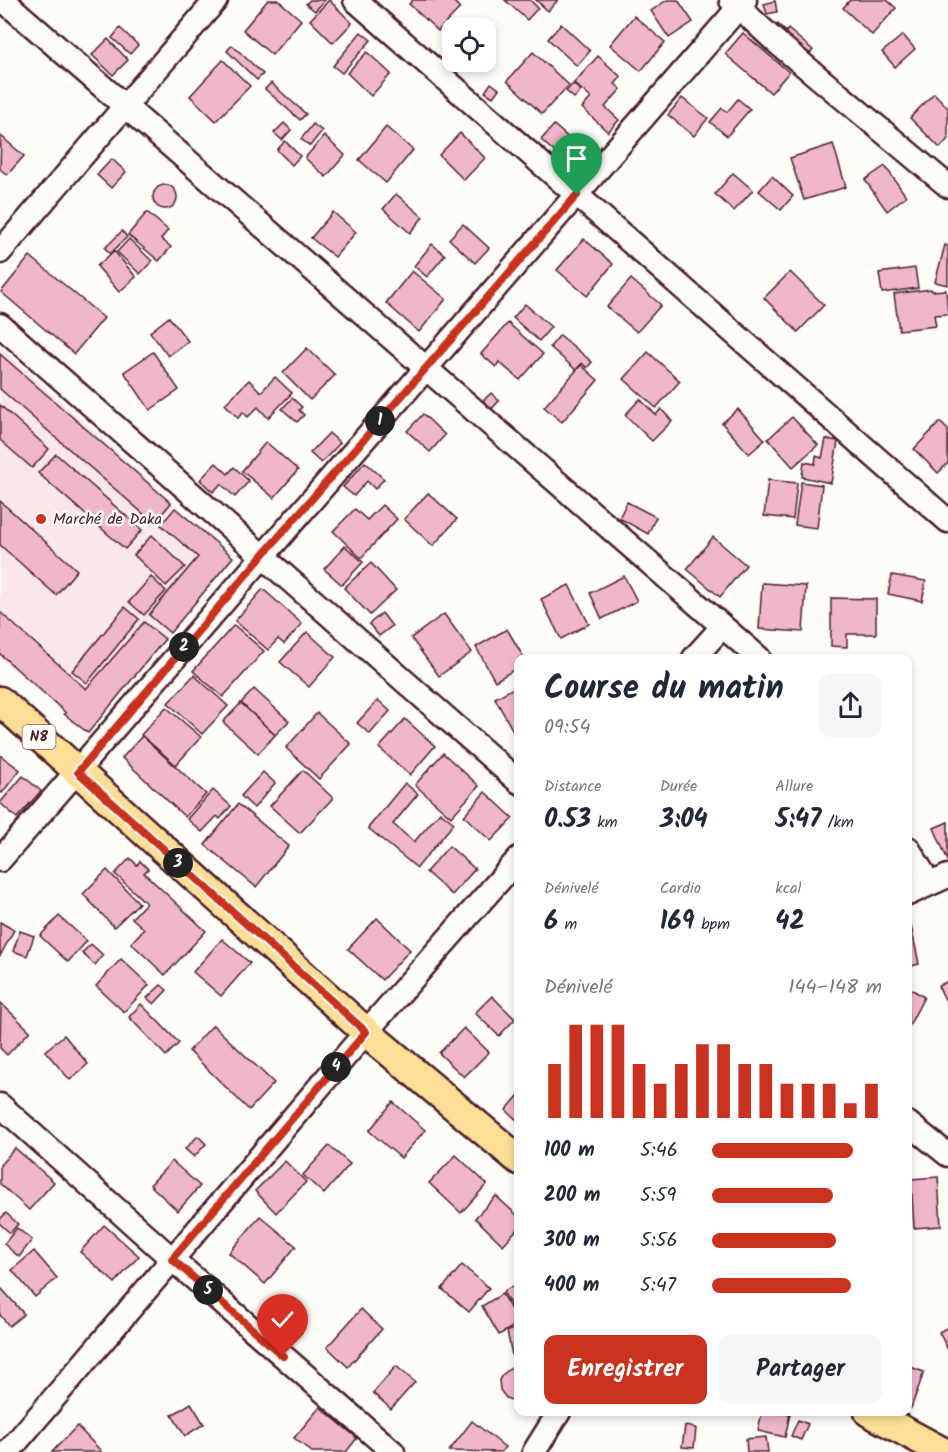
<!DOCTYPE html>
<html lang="fr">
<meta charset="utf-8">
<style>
:root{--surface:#fff;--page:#f6f6f7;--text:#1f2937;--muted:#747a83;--accent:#c8321e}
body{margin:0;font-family:Kalam,sans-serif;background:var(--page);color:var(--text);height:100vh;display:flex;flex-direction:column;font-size:22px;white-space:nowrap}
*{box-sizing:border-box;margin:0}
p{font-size:20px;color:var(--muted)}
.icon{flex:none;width:33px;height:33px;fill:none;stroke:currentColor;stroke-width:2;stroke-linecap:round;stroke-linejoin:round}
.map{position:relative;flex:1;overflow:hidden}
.details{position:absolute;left:514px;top:654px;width:398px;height:762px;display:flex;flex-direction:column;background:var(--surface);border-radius:12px;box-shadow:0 3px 9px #0003}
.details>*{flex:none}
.tools{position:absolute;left:442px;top:18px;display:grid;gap:12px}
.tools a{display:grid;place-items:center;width:54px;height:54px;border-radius:12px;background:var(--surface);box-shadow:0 3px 9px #0003;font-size:30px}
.pin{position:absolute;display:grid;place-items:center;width:51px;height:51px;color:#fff;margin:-62px -26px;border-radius:50% 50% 50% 0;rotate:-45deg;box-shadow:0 0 6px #0007}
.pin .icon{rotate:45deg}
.km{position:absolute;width:30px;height:30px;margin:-15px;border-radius:50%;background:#222;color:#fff;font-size:16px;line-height:30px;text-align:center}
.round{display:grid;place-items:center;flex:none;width:63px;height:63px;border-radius:12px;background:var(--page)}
.headline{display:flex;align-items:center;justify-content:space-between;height:102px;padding:0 30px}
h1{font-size:33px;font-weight:700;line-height:45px}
.stats{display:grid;grid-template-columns:repeat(3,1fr);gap:9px;height:102px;padding:6px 30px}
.stats div{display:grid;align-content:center}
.stats b{font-size:26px;font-weight:700}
.stats small{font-size:16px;font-weight:400}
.stats p{font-size:16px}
.chart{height:168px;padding:12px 30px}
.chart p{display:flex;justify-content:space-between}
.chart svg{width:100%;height:108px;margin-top:6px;stroke:var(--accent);stroke-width:6}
.action{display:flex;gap:12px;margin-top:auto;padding:12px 30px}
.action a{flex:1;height:69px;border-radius:12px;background:var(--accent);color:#fff;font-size:24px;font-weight:700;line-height:69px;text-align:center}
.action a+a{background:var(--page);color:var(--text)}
ul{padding:0 30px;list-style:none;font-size:20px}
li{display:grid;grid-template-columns:96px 72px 1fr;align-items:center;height:45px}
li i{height:15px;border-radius:8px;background:var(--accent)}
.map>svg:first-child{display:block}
.built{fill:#f9e7ea}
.building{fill:#f0b7cb;stroke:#4a1f2b;stroke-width:1.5}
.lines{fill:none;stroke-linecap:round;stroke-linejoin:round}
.minor-casing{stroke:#4a1f2b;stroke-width:27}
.major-casing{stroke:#4a1f2b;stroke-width:33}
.minor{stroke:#fdfcf7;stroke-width:22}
.major{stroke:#fdde96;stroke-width:28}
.route-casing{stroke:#fff;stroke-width:12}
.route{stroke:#c8321e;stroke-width:8}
.poi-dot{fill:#c8321e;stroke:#fdfcf7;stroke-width:2}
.labels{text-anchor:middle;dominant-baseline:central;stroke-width:5;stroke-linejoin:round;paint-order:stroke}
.shield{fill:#fdfcf7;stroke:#806168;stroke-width:1.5}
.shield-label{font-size:15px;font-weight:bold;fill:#4a1f2b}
.poi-label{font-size:16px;fill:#4a1f2b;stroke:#fdfcf7;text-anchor:start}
</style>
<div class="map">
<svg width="948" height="1452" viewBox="0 0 948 1452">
<rect width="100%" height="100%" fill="#fdfcf7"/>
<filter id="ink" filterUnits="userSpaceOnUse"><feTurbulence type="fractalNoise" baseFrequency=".0167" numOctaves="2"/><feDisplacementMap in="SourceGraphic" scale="12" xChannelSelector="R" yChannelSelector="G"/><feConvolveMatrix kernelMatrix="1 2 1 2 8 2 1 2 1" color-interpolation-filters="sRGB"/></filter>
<g filter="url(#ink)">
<polygon class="built" points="0,347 234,557 88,732 0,658"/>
<g class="building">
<polygon points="268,0 278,0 301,20 272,55 243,30"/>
<polygon points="310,0 325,0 315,11 306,4"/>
<polygon points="329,0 352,23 333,43 310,20"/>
<polygon points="413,0 452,0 460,8 438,31 409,4"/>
<polygon points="505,0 530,0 538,8 527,20"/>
<polygon points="536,0 558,0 548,11"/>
<polygon points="667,0 678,0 693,22 669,38 651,11"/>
<polygon points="850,0 887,0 896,8 872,35 843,8"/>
<polygon points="775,1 777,12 767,14 764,4"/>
<polygon points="634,16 665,42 641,71 610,45"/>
<polygon points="561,24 590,51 577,66 548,39"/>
<polygon points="778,24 786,32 788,29 813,50 804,60 771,32"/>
<polygon points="120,28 138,45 130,54 112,38"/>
<polygon points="361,32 371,40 342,73 333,66"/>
<polygon points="743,33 789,72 771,93 725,54"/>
<polygon points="903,35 915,49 895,67 882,52"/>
<polygon points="108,39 128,60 113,75 92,55"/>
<polygon points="232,45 263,74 257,80 227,51"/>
<polygon points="367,52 391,74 371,96 347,73"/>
<polygon points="533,52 569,85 542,114 507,81"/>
<polygon points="598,56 621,77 615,84 621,89 605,107 619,120 608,132 582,108 591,98 574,83"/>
<polygon points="223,60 250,86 216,121 190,96"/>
<polygon points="271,83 306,114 300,120 265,89"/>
<polygon points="491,83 499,89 493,97 485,92"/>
<polygon points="573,84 581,91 574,98 566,91"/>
<polygon points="934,93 948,108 948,139 940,148 910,118"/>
<polygon points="682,98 708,118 694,136 668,115"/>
<polygon points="738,99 750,109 727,136 710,122 722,108 727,112"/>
<polygon points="284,123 291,130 282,140 274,133"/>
<polygon points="313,124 322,131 310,146 301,139"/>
<polygon points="554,125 589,156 576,171 541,140"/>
<polygon points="386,127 413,150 386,183 359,160"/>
<polygon points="460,133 485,158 464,180 439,155"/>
<polygon points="1,136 24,156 7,175 0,169"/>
<polygon points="324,136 345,155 326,177 305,158"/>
<polygon points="285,141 300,156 292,165 277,150"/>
<polygon points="833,144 846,187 804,200 790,158"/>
<polygon points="112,159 126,172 111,188 97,175"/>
<polygon points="885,166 906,196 887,211 865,180"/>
<polygon points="733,173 753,190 734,211 715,194"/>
<polygon points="772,176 793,196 781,210 759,191"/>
<circle cx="165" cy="197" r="12"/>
<polygon points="396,194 423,217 410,233 383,209"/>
<polygon points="147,212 168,230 161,239 171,247 159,261 128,235"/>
<polygon points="333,212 356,232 335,257 311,238"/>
<polygon points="463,224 489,248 475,263 449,239"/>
<polygon points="122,231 127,237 110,254 105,248"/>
<polygon points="129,239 152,261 140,274 117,252"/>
<polygon points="584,239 613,264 587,296 557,270"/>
<polygon points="432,244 445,255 427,277 414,266"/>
<polygon points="945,245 948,246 948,285 935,282"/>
<polygon points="114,251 136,277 119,292 97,266"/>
<polygon points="30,256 104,318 74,354 1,292"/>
<polygon points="915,268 918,288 882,293 879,273"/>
<polygon points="412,271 446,299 419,332 386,303"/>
<polygon points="790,272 824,305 798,332 764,298"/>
<polygon points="631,279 661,305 637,332 607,307"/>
<polygon points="931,289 932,291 946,290 948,314 934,315 936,326 899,330 894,294"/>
<polygon points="525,304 551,327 539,341 513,318"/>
<polygon points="169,317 188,341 168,356 150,332"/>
<polygon points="508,323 543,354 520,380 499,362 496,367 481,354"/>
<polygon points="560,335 592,362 587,368 582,363 576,370 550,347"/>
<polygon points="307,348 335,375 310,400 283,373"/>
<polygon points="153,352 179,390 150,410 124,372"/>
<polygon points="648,352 680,381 656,408 624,379"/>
<polygon points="0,354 171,503 154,523 0,389"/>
<polygon points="581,365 598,380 562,422 544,407"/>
<polygon points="275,377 292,393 268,418 258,407 248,417 243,412 238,418 225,404 249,380 261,392"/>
<polygon points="491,393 499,401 488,413 479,405"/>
<polygon points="292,398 302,407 299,410 304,415 297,422 282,409"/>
<polygon points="640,399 656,415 661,409 672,421 652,441 625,415"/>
<polygon points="0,405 49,449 32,468 0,440"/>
<polygon points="738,409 765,440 749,454 722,423"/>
<polygon points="423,414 445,435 430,452 407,431"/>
<polygon points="792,417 818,445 793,467 768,439"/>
<polygon points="940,422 948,430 948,463 938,473 914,449"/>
<polygon points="329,433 340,443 321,463 310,453"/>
<polygon points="826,439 838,441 831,483 802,477 804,462 815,464 816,456 822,458"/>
<polygon points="266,442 298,470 274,498 242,471"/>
<polygon points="56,454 142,530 125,549 38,473"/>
<polygon points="365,462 384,479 375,489 367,481 354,496 343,487"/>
<polygon points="216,463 228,474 234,467 249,481 235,497 221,484 213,492 200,480"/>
<polygon points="768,480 797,483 793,519 764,516"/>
<polygon points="801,482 822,485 817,528 795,525"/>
<polygon points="428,493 457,519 433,546 404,519"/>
<polygon points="0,501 77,570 56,595 0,545"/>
<polygon points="627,502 656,517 648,534 619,518"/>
<polygon points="382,505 397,519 361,558 333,531 355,509 367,520"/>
<polygon points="175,508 233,557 170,633 149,615 198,557 161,525"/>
<polygon points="152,535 185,567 166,586 134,555"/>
<polygon points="713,537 746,565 720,597 687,569"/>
<polygon points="345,546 363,562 342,585 324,569"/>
<polygon points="371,563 396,590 370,615 344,588"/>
<polygon points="892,575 926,581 922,601 888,594"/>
<polygon points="624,576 637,601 602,619 590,593"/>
<polygon points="151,577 166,591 144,615 129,602"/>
<polygon points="762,583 806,586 803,632 759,629"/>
<polygon points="569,585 589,624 561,639 541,599"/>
<polygon points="263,589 302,624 284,644 278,639 268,650 235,621"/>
<polygon points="831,598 876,599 876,634 847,634 847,647 831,646"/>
<polygon points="125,607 139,619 87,683 72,671"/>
<polygon points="0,612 86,689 144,622 165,639 88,733 64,714 66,713 0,654"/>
<polygon points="382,613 392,626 379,636 369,624"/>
<polygon points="444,614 472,652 439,676 411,638"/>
<polygon points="234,625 264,651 223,697 193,671"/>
<polygon points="507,629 524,658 519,658 519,667 495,681 476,647"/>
<polygon points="307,632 335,657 309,687 280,662"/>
<polygon points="194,675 228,706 202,734 168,703"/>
<polygon points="519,685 519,725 512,729 495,698"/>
<polygon points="254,689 289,721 275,735 241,703"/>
<polygon points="378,700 390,711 370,734 357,723"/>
<polygon points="241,703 275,735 258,754 223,722"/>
<polygon points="166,707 201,737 176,765 141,735"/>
<polygon points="317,713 351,744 319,779 286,748"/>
<polygon points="405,719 435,746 410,775 379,748"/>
<polygon points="142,736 206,794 185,817 122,758"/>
<polygon points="443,753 479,786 451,817 415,785"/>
<polygon points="0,755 20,770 2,793 0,792"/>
<polygon points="303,770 333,798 300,833 270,806"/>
<polygon points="263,772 275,783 254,808 241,796"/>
<polygon points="23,776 41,791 17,818 0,803"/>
<polygon points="405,783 418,794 393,824 414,842 440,812 454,823 417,868 368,828"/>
<polygon points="213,790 231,806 220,819 217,816 202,832 187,819"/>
<polygon points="485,792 513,818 491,841 464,816"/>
<polygon points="238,804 289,846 256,887 205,845"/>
<polygon points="948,822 948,861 934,828"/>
<polygon points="449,846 475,869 452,895 426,872"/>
<polygon points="130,858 137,865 140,861 148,869 144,873 206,931 165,975 131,943 144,929 132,918 146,903 115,874"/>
<polygon points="107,870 139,903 114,927 83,894"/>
<polygon points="59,916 87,941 68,962 40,936"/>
<polygon points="377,918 410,950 382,980 348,949"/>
<polygon points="0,922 14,930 0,956"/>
<polygon points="911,926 919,964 908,967 908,927"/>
<polygon points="20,931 34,936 27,956 13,951"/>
<polygon points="222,939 250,963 221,996 193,972"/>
<polygon points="91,944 103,955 95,965 82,953"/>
<polygon points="121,959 149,985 124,1012 96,986"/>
<polygon points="948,981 948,1005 938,986"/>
<polygon points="161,985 167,990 154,1004 147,998"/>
<polygon points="908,987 924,997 908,1028"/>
<polygon points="492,996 515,1019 499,1036 475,1013"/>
<polygon points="1,1003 30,1031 7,1055 0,1048"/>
<polygon points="141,1004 179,1043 166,1056 129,1017"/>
<polygon points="213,1025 274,1083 249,1110 189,1051"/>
<polygon points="464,1028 489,1052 464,1077 439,1053"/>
<polygon points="64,1035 88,1064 70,1080 45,1051"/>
<polygon points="519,1095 519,1122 506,1110"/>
<polygon points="393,1102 425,1130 401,1158 369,1131"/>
<polygon points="198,1136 206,1144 194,1157 185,1149"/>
<polygon points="329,1146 350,1164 324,1194 303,1175"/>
<polygon points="15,1148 54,1182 29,1210 0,1184 0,1165"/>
<polygon points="456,1155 487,1184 461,1213 429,1183"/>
<polygon points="172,1161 200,1186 178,1211 150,1185"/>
<polygon points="285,1161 306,1182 276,1213 255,1191"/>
<polygon points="938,1177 941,1226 914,1228 911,1179"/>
<polygon points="496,1196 519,1217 519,1227 503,1245 475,1218"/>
<polygon points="6,1213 18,1224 10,1233 0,1224 0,1219"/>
<polygon points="260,1216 296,1246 265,1284 229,1253"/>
<polygon points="104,1225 139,1256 115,1283 80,1252"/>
<polygon points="17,1228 32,1240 19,1257 4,1244"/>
<polygon points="34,1251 57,1278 35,1297 12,1270"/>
<polygon points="462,1265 489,1288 469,1312 442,1289"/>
<polygon points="512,1286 519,1299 519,1319 503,1292"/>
<polygon points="2,1289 24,1314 9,1326 0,1315 0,1291"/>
<polygon points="502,1294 519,1323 499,1335 482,1306"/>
<polygon points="361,1309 382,1329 348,1367 327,1347"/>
<polygon points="948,1327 948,1350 939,1332"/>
<polygon points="519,1328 519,1359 513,1360 507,1331"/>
<polygon points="396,1366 415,1382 391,1409 373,1393"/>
<polygon points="908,1366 924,1372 911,1408 908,1407"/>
<polygon points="511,1368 519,1369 519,1400 511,1400 506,1398 500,1390 499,1380 502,1375"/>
<polygon points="191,1403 204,1424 185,1436 172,1415"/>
<polygon points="320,1407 357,1438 346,1452 312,1452 294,1438"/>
<polygon points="762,1412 790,1414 785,1437 758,1431"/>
<polygon points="798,1420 808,1424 801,1440 791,1436"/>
<polygon points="472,1421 505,1447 501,1452 449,1451"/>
<polygon points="77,1426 101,1451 100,1452 52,1452"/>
<polygon points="685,1426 696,1428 694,1448 682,1447"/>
<polygon points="766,1437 768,1452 747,1452 746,1439"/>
</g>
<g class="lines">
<defs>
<g id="minor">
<polyline points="3,0 759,658"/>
<polyline points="355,0 948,521"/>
<polyline points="731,0 775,41 948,186"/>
<polyline points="0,252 216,0"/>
<polyline points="0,325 519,782"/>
<polyline points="694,658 722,627"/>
<polyline points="908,848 929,883"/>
<polyline points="0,860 745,0"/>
<polyline points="908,894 948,876"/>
<polyline points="0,1105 172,1259 393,1452"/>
<polyline points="908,1123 948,1155"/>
<polyline points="8,1452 366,1032 519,858"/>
<polyline points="534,1452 559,1412"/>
</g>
<g id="major">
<polyline points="0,701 366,1032 519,1160"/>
<polyline points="869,1412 943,1452"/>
</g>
</defs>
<use href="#minor" class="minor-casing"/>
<use href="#major" class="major-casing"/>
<use href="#minor" class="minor"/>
<use href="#major" class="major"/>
</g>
</g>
<g class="lines" filter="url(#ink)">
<defs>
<polyline id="route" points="283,1356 172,1259 366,1032 78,772 262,556 577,195"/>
</defs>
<use href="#route" class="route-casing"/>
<use href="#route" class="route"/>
</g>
<circle class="poi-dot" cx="41" cy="519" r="6"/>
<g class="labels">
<rect class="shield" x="22.5" y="725" width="33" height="24" rx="4.5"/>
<g class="shield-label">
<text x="39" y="737">N8</text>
</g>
<g class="poi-label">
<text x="53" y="519">Marché de Daka</text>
</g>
</g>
</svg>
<div class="tools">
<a><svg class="icon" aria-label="locate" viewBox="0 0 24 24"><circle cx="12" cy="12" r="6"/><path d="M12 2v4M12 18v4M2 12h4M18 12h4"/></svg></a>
</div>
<div class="pin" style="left:577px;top:195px;background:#1e9e55"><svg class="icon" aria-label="arrive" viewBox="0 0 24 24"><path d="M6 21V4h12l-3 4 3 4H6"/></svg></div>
<div class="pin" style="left:283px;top:1356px;background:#d93025"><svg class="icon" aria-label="check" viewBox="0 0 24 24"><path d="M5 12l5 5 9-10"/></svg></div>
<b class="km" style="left:380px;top:421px">1</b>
<b class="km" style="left:184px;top:647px">2</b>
<b class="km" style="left:178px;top:863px">3</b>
<b class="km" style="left:336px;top:1067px">4</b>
<b class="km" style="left:208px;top:1290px">5</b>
<section class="details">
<div class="headline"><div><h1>Course du matin</h1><p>09:54</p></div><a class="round"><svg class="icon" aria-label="share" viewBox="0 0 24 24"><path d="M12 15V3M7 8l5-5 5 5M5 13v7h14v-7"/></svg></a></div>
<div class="stats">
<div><p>Distance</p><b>0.53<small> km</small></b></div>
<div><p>Durée</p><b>3:04</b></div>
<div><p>Allure</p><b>5:47<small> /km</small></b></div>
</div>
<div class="stats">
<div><p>Dénivelé</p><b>6<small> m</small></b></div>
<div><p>Cardio</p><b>169<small> bpm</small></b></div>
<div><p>kcal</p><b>42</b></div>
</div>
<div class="chart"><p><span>Dénivelé</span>144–148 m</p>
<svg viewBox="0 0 160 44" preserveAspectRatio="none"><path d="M5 44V22M15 44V6M25 44V6M35 44V6M45 44V22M55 44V30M65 44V22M75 44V14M85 44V14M95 44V22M105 44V22M115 44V30M125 44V30M135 44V30M145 44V38M155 44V30"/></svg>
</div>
<ul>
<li><b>100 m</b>5:46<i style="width:83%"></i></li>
<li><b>200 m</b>5:59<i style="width:71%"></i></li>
<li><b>300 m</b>5:56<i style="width:73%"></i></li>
<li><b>400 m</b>5:47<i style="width:82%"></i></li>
</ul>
<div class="action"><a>Enregistrer</a><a>Partager</a></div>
</section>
</div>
